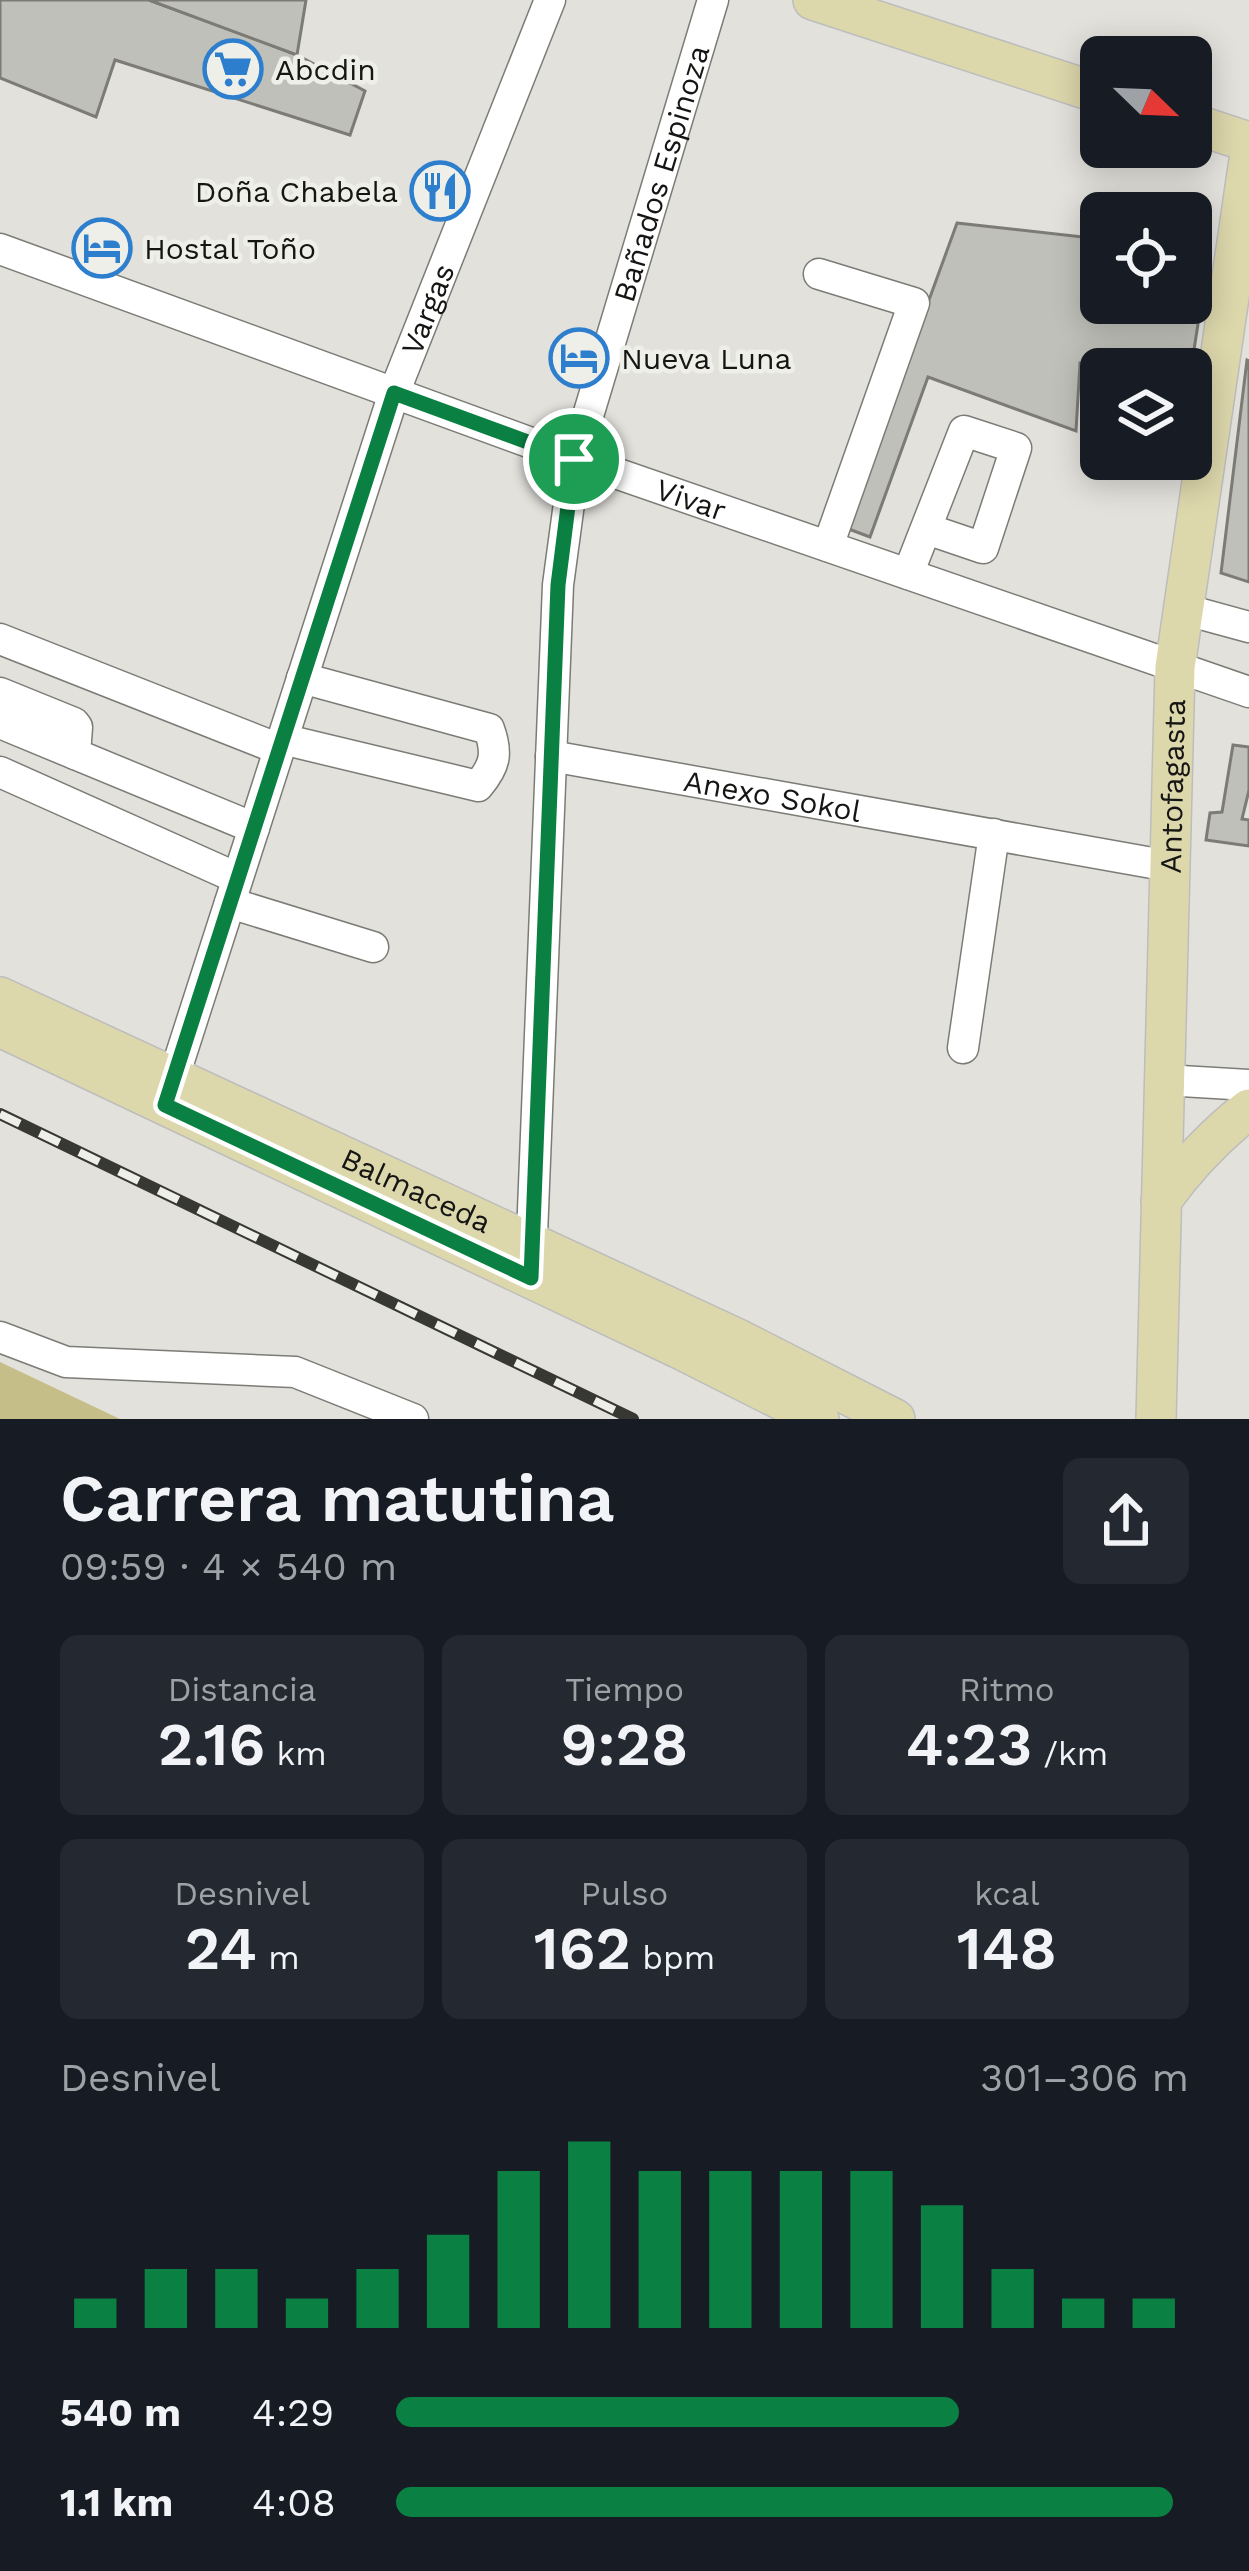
<!DOCTYPE html>
<html lang="es">
<meta charset="utf-8">
<style>
:root{--surface:#171b24;--page:#242831;--text:#f1f3f6;--muted:#9ea1a6;--accent:#0b8043}
body{margin:0;font-family:"Work Sans",sans-serif;background:var(--page);color:var(--text);height:100vh;display:flex;flex-direction:column;font-size:45px;white-space:nowrap}
*{box-sizing:border-box;margin:0}
p{font-size:39px;color:var(--muted)}
.icon{flex:none;width:66px;height:66px;fill:none;stroke:currentColor;stroke-width:2;stroke-linecap:round;stroke-linejoin:round}
.map{position:relative;height:1419px;overflow:hidden}
.drawer{display:flex;flex-direction:column;background:var(--surface);flex:1}
.drawer>*{flex:none}
.needle{width:78px;rotate:113deg}
.buttons{position:absolute;left:1080px;top:36px;display:grid;gap:24px}
.buttons a{display:grid;place-items:center;width:132px;height:132px;border-radius:18px;background:var(--surface);box-shadow:0 6px 30px #0003;font-size:60px}
.pin{position:absolute;display:grid;place-items:center;width:102px;height:102px;color:#fff;margin:-51px;border:6px solid #fff;border-radius:50%;box-shadow:0 3px 12px #0007}
.round{display:grid;place-items:center;flex:none;width:126px;height:126px;border-radius:18px;background:var(--page)}
.head{display:flex;align-items:center;justify-content:space-between;height:204px;padding:0 60px}
h1{font-size:66px;font-weight:600;line-height:90px}
.stats{display:grid;grid-template-columns:repeat(3,1fr);gap:18px;height:204px;padding:12px 60px}
.stats div{display:grid;align-content:center;border-radius:18px;background:var(--page);text-align:center}
.stats b{font-size:60px;font-weight:600}
.stats small{font-size:33px;font-weight:400}
.stats p{font-size:33px}
.chart{height:336px;padding:24px 60px}
.chart p{display:flex;justify-content:space-between}
.chart svg{width:100%;height:216px;margin-top:12px;stroke:var(--accent);stroke-width:6}
ul{padding:0 60px;list-style:none;font-size:39px}
li{display:grid;grid-template-columns:192px 144px 1fr;align-items:center;height:90px}
li i{height:30px;border-radius:15px;background:var(--accent)}
.map>svg:first-child{display:block}
.green{fill:#c6be88}
.building{fill:#c0c0ba;stroke:#7c7b76;stroke-width:3}
.lines{fill:none;stroke-linecap:round;stroke-linejoin:round}
.minor-casing{stroke:#7c7c76;stroke-width:33}
.major-casing{stroke:#bdbdbd;stroke-width:42}
.minor{stroke:#fff;stroke-width:30}
.major{stroke:#ddd7ac;stroke-width:39}
.rail-casing{stroke:#373734;stroke-width:12}
.rail{stroke:#efefe9;stroke-width:8;stroke-dasharray:22;stroke-linecap:butt}
.route-casing{stroke:#fff;stroke-width:24}
.route{stroke:#0b8043;stroke-width:15}
.labels{text-anchor:middle;dominant-baseline:central;stroke-width:9;stroke-linejoin:round;paint-order:stroke}
.poi-label{font-size:30px;fill:#151513;stroke:#efefe9;text-anchor:start}
.street-label{font-size:30px;fill:#151513;stroke:#efefe9}
</style>
<div class="map">
<svg width="1249" height="1419" viewBox="0 0 1249 1419">
<rect width="100%" height="100%" fill="#e2e1dc"/>
<polygon class="green" points="0,1362 120,1419 0,1419"/>
<g class="building">
<polygon points="0,0 149,0 297,55 365,91 350,135 115,60 96,117 0,78"/>
<polygon points="149,0 306,0 297,55"/>
<polygon points="957,223 1101,239 1101,303 1191,303 1191,261 1207,266 1191,369 1107,369 1080,363 1076,431 928,377 870,537 846,528"/>
<polygon points="1247,360 1249,361 1249,582 1221,573"/>
<polygon points="1233,745 1249,747 1249,790 1242,819 1249,820 1249,846 1206,840 1210,813 1222,812"/>
</g>
<g class="lines">
<defs>
<g id="minor">
<path id="s1" d="M0 249 575 459 1249 692"/>
<polyline points="819,274 914,303 828,546"/>
<polyline points="908,574 964,431 1016,448 983,548 927,529"/>
<polyline points="1183,609 1249,627"/>
<polyline points="0,639 279,749"/>
<polyline points="0,693 74,723 77,727 75,754"/>
<polyline points="0,723 254,828"/>
<path d="M282 739 478 786C495 766 498 754 489 729L302 678"/>
<path id="s2" d="M551 756 1169 866"/>
<polyline points="0,772 237,878"/>
<polyline points="230,903 373,947"/>
<polyline points="963,1048 994,834"/>
<polyline points="1164,1080 1249,1085"/>
<path id="s3" d="M167 1098 394 393 550 0"/>
<path id="s4" d="M531 1260 558 585 575 459 713 0"/>
<polyline points="0,1337 66,1362 295,1372 413,1419"/>
</g>
<g id="major">
<polyline points="813,0 1101,94"/>
<polyline points="1191,123 1249,142"/>
<path id="s5" d="M0 997 738 1339 895 1419"/>
<polyline points="0,1027 684,1351 819,1419"/>
<path d="M1161 1201C1187 1165 1214 1136 1249 1109"/>
<path id="s6" d="M1156 1419 1175 667 1249 160"/>
</g>
</defs>
<use href="#minor" class="minor-casing"/>
<use href="#major" class="major-casing"/>
<use href="#minor" class="minor"/>
<use href="#major" class="major"/>
<defs>
<polyline id="rail" points="0,1114 633,1419"/>
</defs>
<use href="#rail" class="rail-casing"/>
<use href="#rail" class="rail"/>
</g>
<g class="lines">
<defs>
<polygon id="route" points="394,393 574,459 558,585 531,1278 165,1105"/>
</defs>
<use href="#route" class="route-casing"/>
<use href="#route" class="route"/>
</g>
<defs>
<symbol id="supermarket-ring" viewBox="-11 -11 22 22"><circle r="9.5" fill="#efefe9" stroke="#2d7ecd" stroke-width="1.5"/><path d="M-6-5.5h2.5l.6 2H6L4.5 2H-2.5L-4.4-4H-6ZM-1.5 3.2a1.3 1.3 0 1 0 .1 0ZM3 3.2a1.3 1.3 0 1 0 .1 0Z" fill="#2d7ecd"/></symbol>
<symbol id="restaurant-ring" viewBox="-11 -11 22 22"><circle r="9.5" fill="#efefe9" stroke="#2d7ecd" stroke-width="1.5"/><path d="M-5-6h1v4h1v-4h1v4h1v-4h1v5L-1.5 .5V6h-2V.5L-5-1ZM5-6V6H3V1.5H1.5Q1.5-4 5-6Z" fill="#2d7ecd"/></symbol>
<symbol id="hotel-ring" viewBox="-11 -11 22 22"><circle r="9.5" fill="#efefe9" stroke="#2d7ecd" stroke-width="1.5"/><path d="M-6-4.5h1.5V1H6V5H4.5V3h-9V5H-6ZM-4 0a1.8 1.8 0 1 1 3.6 0ZM.5 0V-2.5h3Q6-2.5 6 0Z" fill="#2d7ecd"/></symbol>
</defs>
<g fill-rule="evenodd">
<use href="#supermarket-ring" x="200" y="36" width="66" height="66"/>
<use href="#restaurant-ring" x="407" y="158" width="66" height="66"/>
<use href="#hotel-ring" x="69" y="215" width="66" height="66"/>
<use href="#hotel-ring" x="546" y="325" width="66" height="66"/>
</g>
<g class="labels">
<g class="poi-label">
<text x="275" y="69">Abcdin</text>
<text x="398" y="191" text-anchor="end">Doña Chabela</text>
<text x="144" y="248">Hostal Toño</text>
<text x="621" y="358">Nueva Luna</text>
</g>
<g class="street-label">
<text stroke="none"><textPath href="#s4" startOffset="1101">Bañados Espinoza</textPath></text>
<text stroke="none"><textPath href="#s3" startOffset="831">Vargas</textPath></text>
<text stroke="none"><textPath href="#s1" startOffset="735">Vivar</textPath></text>
<text stroke="none"><textPath href="#s6" startOffset="633">Antofagasta</textPath></text>
<text stroke="none"><textPath href="#s2" startOffset="225">Anexo Sokol</textPath></text>
<text stroke="none"><textPath href="#s5" startOffset="459">Balmaceda</textPath></text>
</g>
</g>
</svg>
<div class="buttons">
<a><svg class="needle" viewBox="-14 -14 28 28"><path d="M0-13l5 13h-10z" fill="#e53935"/><path d="M0 13l5-13h-10z" fill="#9ea1a6"/></svg></a>
<a><svg class="icon" aria-label="locate" viewBox="0 0 24 24"><circle cx="12" cy="12" r="6"/><path d="M12 2v4M12 18v4M2 12h4M18 12h4"/></svg></a>
<a><svg class="icon" aria-label="layers" viewBox="0 0 24 24"><path d="M12 4l9 5-9 5-9-5zM3 14l9 5 9-5"/></svg></a>
</div>
<div class="pin" style="left:574px;top:459px;background:#1e9e55"><svg class="icon" aria-label="arrive" viewBox="0 0 24 24"><path d="M6 21V4h12l-3 4 3 4H6"/></svg></div>
</div>
<section class="drawer">
<div class="head"><div><h1>Carrera matutina</h1><p>09:59 · 4 × 540 m</p></div><a class="round"><svg class="icon" aria-label="share" viewBox="0 0 24 24"><path d="M12 15V3M7 8l5-5 5 5M5 13v7h14v-7"/></svg></a></div>
<div class="stats">
<div><p>Distancia</p><b>2.16<small> km</small></b></div>
<div><p>Tiempo</p><b>9:28</b></div>
<div><p>Ritmo</p><b>4:23<small> /km</small></b></div>
</div>
<div class="stats">
<div><p>Desnivel</p><b>24<small> m</small></b></div>
<div><p>Pulso</p><b>162<small> bpm</small></b></div>
<div><p>kcal</p><b>148</b></div>
</div>
<div class="chart"><p><span>Desnivel</span>301–306 m</p>
<svg viewBox="0 0 160 44" preserveAspectRatio="none"><path d="M5 44V38M15 44V32M25 44V32M35 44V38M45 44V32M55 44V25M65 44V12M75 44V6M85 44V12M95 44V12M105 44V12M115 44V12M125 44V19M135 44V32M145 44V38M155 44V38"/></svg>
</div>
<ul>
<li><b>540 m</b>4:29<i style="width:71%"></i></li>
<li><b>1.1 km</b>4:08<i style="width:98%"></i></li>
</ul>
</section>
